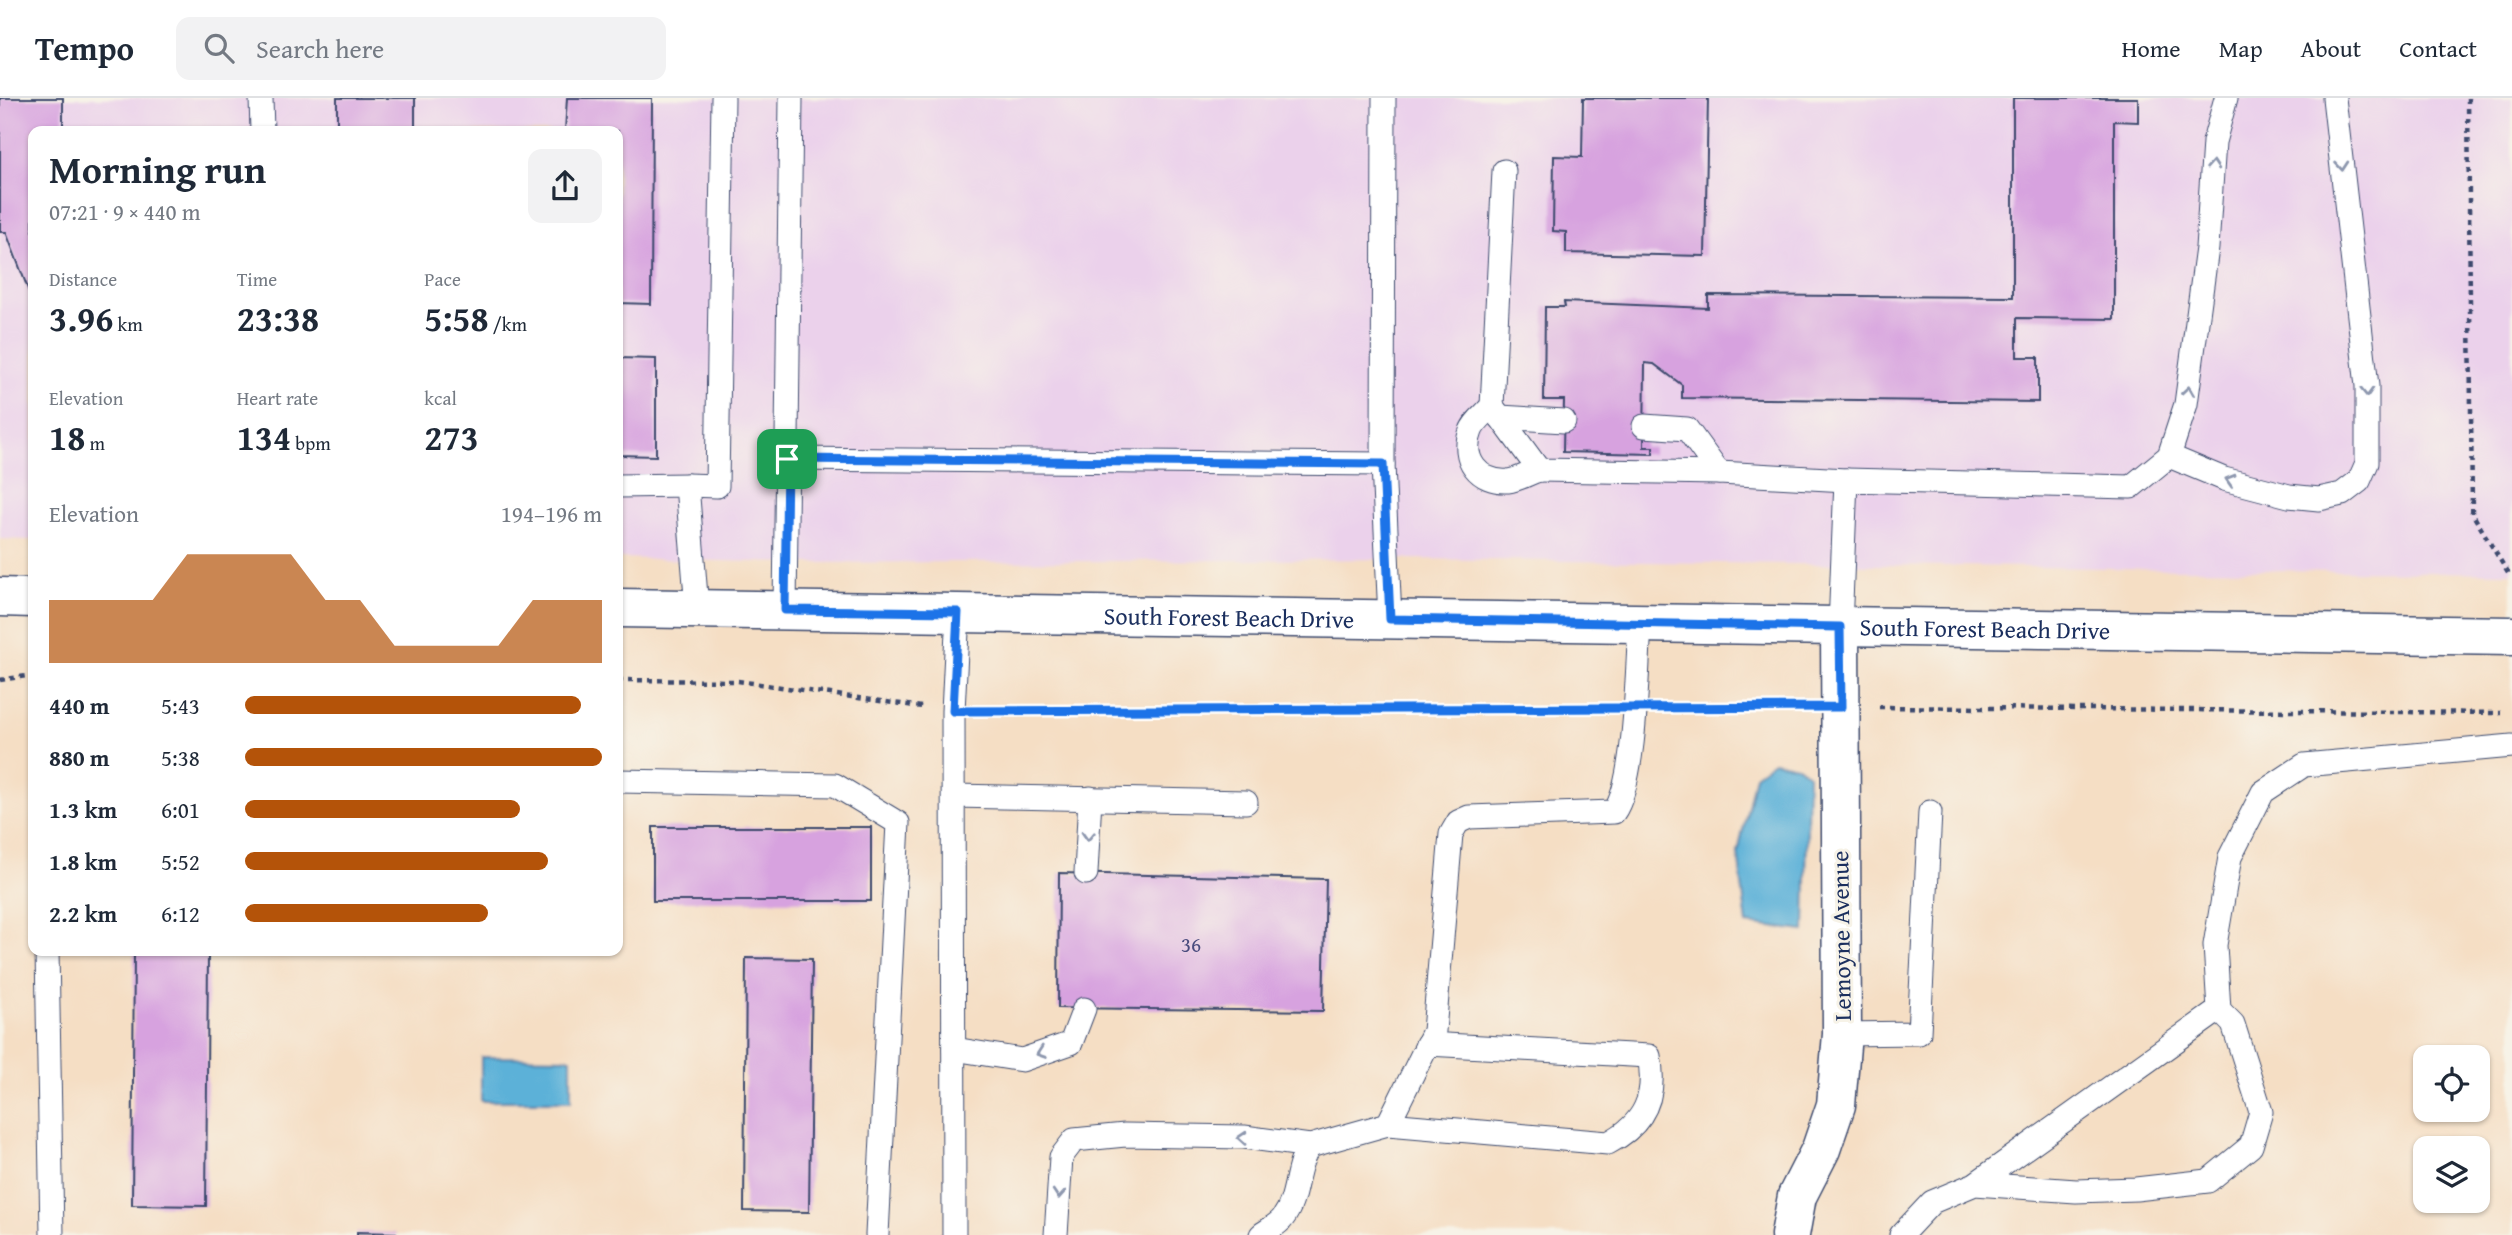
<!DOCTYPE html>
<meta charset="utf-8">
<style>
:root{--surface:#fff;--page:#f2f2f3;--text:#1f2937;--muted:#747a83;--line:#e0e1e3;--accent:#b45309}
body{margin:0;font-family:"Gentium Book Plus",serif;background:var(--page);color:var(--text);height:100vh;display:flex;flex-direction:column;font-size:26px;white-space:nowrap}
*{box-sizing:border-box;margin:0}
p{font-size:23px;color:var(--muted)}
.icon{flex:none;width:38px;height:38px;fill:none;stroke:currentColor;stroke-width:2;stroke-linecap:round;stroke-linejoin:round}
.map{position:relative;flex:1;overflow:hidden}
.drawer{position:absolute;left:28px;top:28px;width:595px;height:830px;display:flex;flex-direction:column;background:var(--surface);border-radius:14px;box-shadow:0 2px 5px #0004}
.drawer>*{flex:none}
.buttons{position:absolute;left:2413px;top:947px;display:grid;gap:14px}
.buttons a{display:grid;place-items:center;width:77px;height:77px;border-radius:14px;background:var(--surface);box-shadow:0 2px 5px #0004;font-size:35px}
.pin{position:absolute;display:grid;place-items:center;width:60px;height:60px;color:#fff;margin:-30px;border-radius:14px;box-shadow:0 4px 10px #0006}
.round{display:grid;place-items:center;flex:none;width:74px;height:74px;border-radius:14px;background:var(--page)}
.overview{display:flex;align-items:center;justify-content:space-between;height:119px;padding:0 21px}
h1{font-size:38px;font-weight:600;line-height:52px}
.figures{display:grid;grid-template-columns:repeat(3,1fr);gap:10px;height:119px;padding:7px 21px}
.figures div{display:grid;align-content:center}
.figures b{font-size:35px;font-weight:600}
.figures small{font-size:19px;font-weight:400}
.figures p{font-size:19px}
.chart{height:196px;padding:14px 21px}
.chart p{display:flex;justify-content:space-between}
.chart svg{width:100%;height:126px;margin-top:7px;fill:var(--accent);opacity:.7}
ul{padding:0 21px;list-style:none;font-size:23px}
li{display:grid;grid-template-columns:112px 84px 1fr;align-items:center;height:52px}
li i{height:18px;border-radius:9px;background:var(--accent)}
header{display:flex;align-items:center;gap:42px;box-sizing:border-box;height:98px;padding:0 35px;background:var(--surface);border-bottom:2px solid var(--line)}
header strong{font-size:33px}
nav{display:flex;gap:38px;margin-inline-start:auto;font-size:24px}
.search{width:490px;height:63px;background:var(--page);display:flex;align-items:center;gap:18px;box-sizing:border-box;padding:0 24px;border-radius:14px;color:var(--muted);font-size:26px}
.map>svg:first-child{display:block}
.built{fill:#ebd1eb}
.water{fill:#5cb1d8;stroke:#3c709b;stroke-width:2}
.building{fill:#d7a2df}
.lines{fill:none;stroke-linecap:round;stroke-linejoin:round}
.service-casing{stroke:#3c496d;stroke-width:25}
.minor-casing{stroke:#3c496d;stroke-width:41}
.tertiary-casing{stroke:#3c496d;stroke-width:41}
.path{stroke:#3c496d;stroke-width:4.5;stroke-dasharray:5 5;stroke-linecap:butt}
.service{stroke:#fff;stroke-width:23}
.minor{stroke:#fff;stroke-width:38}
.tertiary{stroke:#fff;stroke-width:38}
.oneway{stroke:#8d97ae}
.route-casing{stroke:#fff;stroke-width:14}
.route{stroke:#1a73e8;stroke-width:9}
.labels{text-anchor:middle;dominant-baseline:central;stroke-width:6;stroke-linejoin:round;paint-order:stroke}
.number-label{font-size:21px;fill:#4a4c7e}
.street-label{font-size:24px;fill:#1b2f5e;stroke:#f7f3e8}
</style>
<header>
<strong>Tempo</strong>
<div class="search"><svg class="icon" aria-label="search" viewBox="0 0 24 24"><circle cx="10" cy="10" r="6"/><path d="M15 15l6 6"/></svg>Search here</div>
<nav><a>Home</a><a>Map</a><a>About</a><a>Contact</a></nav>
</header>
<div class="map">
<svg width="2512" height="1137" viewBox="0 0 2512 1137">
<rect width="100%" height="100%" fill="#f7f3e8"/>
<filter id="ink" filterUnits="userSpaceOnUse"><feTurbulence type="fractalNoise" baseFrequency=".0143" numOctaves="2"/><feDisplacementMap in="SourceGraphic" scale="14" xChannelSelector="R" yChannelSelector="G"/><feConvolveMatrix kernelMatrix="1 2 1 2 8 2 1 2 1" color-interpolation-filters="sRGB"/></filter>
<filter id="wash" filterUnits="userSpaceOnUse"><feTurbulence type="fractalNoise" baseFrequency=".00686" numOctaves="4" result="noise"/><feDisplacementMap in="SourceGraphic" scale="28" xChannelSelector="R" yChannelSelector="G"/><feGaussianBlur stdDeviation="1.57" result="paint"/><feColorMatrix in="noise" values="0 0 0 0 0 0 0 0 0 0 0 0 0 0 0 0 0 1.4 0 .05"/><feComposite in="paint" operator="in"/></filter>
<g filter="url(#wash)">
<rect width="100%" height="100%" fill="#f5dec4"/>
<polygon class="built" points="0,0 2512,0 2512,475 1413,461 794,465 618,460 618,33 33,33 33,442 0,441"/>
<g class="water">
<polygon points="1774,663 1797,668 1808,676 1805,833 1747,826 1738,755 1755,677"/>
<polygon points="481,959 571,960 571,1003 481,1003"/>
</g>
<g id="blocks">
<g class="building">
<polygon points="0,0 63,0 63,33 33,33 33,204 6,134 0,134"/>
<rect x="337" y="0" width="78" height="33"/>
<polygon points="567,0 652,0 651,206 618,205 618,33 565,33"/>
<polygon points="1583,0 1708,0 1705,158 1566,155 1566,134 1553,133 1554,58 1582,59"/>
<polygon points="2013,0 2138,0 2138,24 2114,23 2114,221 2017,220 2017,259 2038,259 2038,304 1682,300 1682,287 1654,266 1645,265 1644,349 1653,349 1653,356 1563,354 1564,302 1544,302 1545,209 1565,209 1564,204 1708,210 1708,197 2013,199"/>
<polygon points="618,260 656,261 656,358 618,357"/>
<rect x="653" y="729" width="218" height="74"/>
<polygon points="1059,775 1326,781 1323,913 1058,910"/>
<polygon points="134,854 208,855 206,1108 132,1107"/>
<polygon points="746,860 812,861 809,1114 744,1113"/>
<polygon points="357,1134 396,1135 396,1137 357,1137"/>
</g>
</g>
</g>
<g filter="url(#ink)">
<use href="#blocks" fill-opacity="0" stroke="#3c496d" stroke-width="2"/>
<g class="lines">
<defs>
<g id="service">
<polyline points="261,0 262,33"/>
<polyline points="1504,73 1492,308 1539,372 1719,375 1846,382"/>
<path d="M1492 308C1486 315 1474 324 1471 333 1460 361 1479 385 1508 383 1518 382 1529 375 1539 372"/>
<polyline points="1500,319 1564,323"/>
<polyline points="1644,328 1687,331 1719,375"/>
<polyline points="2169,358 2224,381 2289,398 2319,401 2342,396 2359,383 2367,365 2367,288 2334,0"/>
<polyline points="787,361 1383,366 1384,0"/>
<polyline points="1383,366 1390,521"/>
<polyline points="687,387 717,388 723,0"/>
<polyline points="618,388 687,387 697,511"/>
<polyline points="785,512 791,0"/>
<polyline points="1840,529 1846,382 2131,389 2169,358 2186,306 2207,150 2214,44 2226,0"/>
<polyline points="618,683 835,687 898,725 877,1137"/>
<polyline points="954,698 1246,704"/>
<polyline points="1086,775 1090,700"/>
<polyline points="47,852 52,1137"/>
<polyline points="2219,912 2215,847 2230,759 2263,694 2304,667 2512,648"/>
<polyline points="1842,936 1919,935 1930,714"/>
<polyline points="954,951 1022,962 1071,945 1084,911"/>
<path d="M1388 1026 1608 1045C1645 1026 1657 998 1649 958L1427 946"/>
<polyline points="954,1137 953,613 958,514"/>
<path d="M1056 1137 1061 1059 1074 1042 1125 1037 1244 1039 1310 1048 1388 1026 1434 933 1451 736 1458 724 1469 719 1614 714C1636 684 1637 569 1640 527"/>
<path d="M1261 1137C1267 1132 1278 1127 1283 1120 1299 1099 1294 1069 1310 1048"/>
<polyline points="1901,1137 1932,1104 1975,1086 2219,912 2233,926 2261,1014 2251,1048 2208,1083 2136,1091 2076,1093 1975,1086"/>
</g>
<polyline id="minor" points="1790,1137 1797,1098 1821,1051 1836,1007 1842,936 1840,529"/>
<g id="tertiary">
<polyline points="0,499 33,500"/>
<path id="s1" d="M618 510 2512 538"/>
</g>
</defs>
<use href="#service" class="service-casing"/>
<use href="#minor" class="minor-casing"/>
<use href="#tertiary" class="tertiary-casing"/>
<g class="path">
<polyline points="2468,0 2472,415 2508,475"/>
<polyline points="0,582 33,577"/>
<polyline points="618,582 738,583 922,609"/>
<polyline points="1879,609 2501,615"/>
<polyline points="1666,610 1801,609"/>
<polyline points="983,613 1605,611"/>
</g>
<use href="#service" class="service"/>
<use href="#minor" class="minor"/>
<use href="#tertiary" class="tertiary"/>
</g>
<defs><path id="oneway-chevron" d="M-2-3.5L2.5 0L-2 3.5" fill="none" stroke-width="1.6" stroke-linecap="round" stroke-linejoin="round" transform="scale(1.75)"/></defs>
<g class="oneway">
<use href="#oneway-chevron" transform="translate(2213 67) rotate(-86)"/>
<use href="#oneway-chevron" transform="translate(2342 68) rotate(85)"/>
<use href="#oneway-chevron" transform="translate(2188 293) rotate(-82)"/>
<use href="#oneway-chevron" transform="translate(2367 294) rotate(88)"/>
<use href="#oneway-chevron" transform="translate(2230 382) rotate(-163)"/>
<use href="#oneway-chevron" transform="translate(1088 738) rotate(93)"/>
<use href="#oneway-chevron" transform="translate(1041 955) rotate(161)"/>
<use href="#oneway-chevron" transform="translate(1242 1040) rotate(-176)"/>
<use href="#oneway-chevron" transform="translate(1059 1096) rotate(94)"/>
</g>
</g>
<g class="lines" filter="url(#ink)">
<defs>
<polygon id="route" points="787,361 1383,366 1390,521 1840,529 1841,609 953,613 958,514 785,512"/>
</defs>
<use href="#route" class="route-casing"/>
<use href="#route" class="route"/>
</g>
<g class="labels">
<g class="number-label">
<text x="1191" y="846">36</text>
</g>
<g class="street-label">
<text stroke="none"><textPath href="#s1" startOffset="611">South Forest Beach Drive</textPath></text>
<text stroke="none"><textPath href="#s1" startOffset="1367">South Forest Beach Drive</textPath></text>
<text transform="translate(1841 838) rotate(-91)">Lemoyne Avenue</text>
</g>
</g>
</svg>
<div class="buttons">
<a><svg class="icon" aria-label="locate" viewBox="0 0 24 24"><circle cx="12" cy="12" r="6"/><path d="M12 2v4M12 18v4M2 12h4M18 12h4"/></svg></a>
<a><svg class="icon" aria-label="layers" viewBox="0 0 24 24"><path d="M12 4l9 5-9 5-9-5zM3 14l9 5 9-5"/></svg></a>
</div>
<div class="pin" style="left:787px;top:361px;background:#1e9e55"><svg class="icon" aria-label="arrive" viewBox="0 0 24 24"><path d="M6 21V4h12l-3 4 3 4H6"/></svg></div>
<section class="drawer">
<div class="overview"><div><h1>Morning run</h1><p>07:21 · 9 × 440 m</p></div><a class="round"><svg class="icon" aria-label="share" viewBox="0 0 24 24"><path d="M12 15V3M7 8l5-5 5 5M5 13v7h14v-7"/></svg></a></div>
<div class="figures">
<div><p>Distance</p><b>3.96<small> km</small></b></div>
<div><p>Time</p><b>23:38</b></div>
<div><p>Pace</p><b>5:58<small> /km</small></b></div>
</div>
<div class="figures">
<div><p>Elevation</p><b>18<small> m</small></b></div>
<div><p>Heart rate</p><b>134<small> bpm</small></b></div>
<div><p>kcal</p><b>273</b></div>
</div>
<div class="chart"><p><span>Elevation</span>194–196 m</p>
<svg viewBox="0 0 160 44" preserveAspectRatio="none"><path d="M0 44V22L10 22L20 22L30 22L40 6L50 6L60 6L70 6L80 22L90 22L100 38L110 38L120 38L130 38L140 22L150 22L160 22V44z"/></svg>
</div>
<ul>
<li><b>440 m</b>5:43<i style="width:94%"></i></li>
<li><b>880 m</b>5:38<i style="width:100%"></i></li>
<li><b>1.3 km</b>6:01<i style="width:77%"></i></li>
<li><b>1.8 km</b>5:52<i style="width:85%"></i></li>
<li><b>2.2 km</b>6:12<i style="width:68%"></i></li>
</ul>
</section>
</div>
